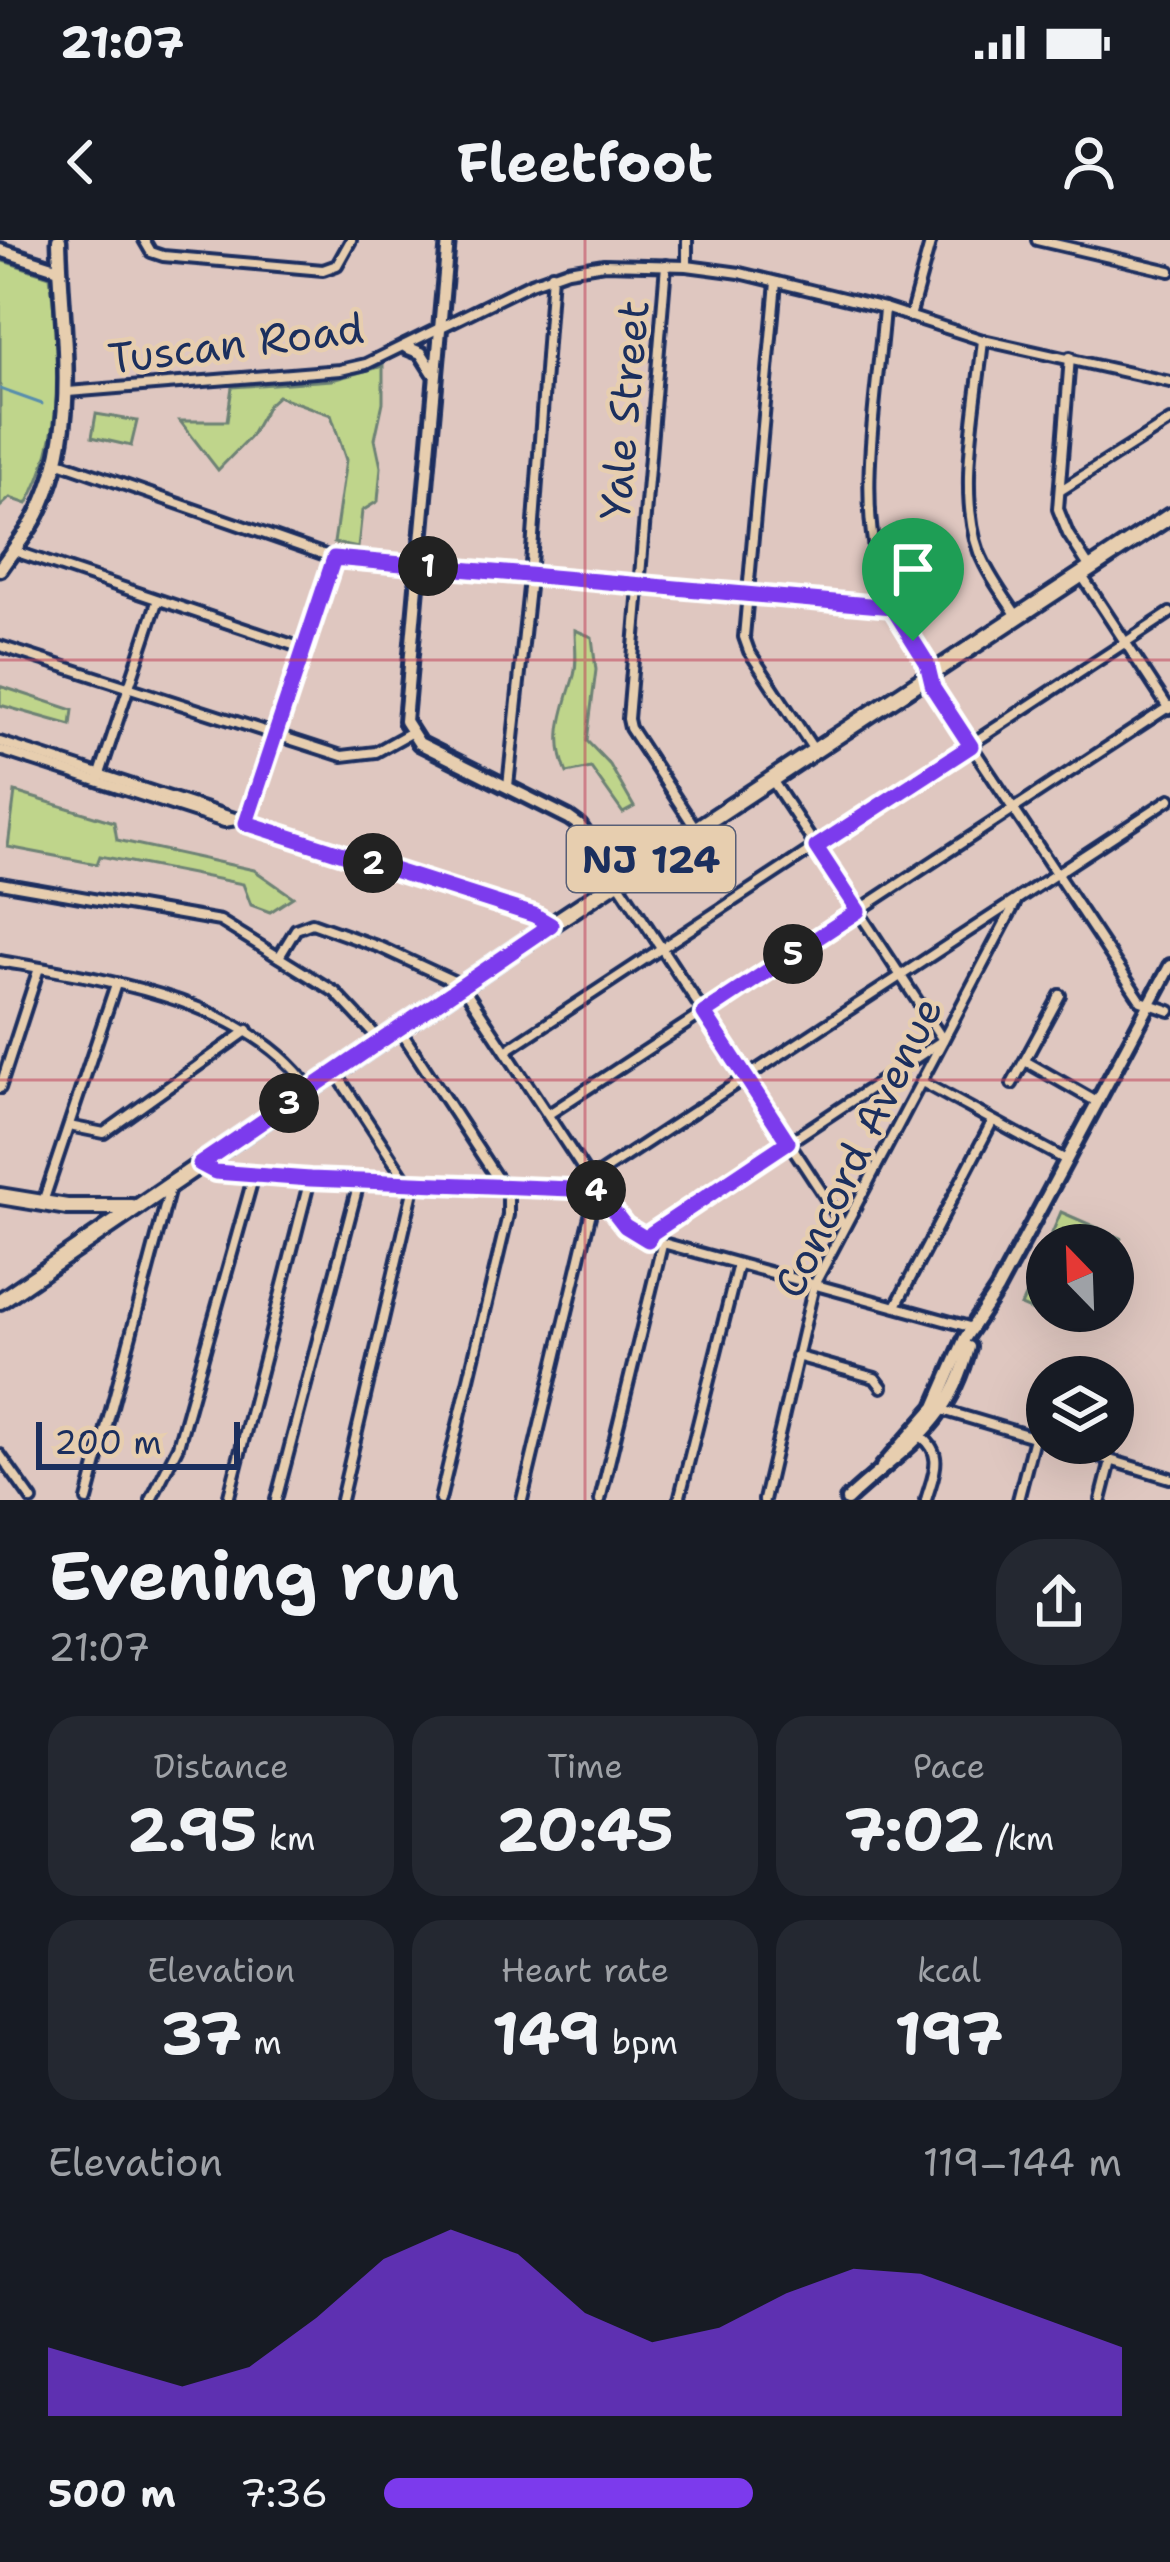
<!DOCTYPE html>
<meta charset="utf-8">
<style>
:root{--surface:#171b24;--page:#242831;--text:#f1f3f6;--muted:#9ea1a6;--accent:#7c3aed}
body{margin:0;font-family:"Shantell Sans",sans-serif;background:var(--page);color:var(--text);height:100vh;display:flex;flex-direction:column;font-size:45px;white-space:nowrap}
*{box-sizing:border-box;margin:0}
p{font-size:39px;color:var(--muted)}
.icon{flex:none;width:66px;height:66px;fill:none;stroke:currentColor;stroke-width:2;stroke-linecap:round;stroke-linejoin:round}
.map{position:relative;height:1260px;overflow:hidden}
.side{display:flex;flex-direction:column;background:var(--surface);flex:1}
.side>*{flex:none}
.needle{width:78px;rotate:337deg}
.fabs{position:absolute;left:1026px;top:984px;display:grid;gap:24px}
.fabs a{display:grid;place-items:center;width:108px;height:108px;border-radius:50%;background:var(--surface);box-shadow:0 12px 48px #0002;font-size:60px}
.scale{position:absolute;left:36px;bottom:30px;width:204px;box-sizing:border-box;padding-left:12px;border:6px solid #1b2f5e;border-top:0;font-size:33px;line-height:42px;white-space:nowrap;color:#1b2f5e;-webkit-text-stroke:9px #e7ceaf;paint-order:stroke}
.pin{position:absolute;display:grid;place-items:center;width:102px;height:102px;color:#fff;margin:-123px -51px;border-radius:50% 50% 50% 0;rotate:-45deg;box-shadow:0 0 12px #0007}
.pin .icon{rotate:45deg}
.km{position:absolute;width:60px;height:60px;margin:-30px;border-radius:50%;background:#222;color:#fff;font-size:33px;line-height:60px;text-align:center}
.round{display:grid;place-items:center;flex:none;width:126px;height:126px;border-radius:48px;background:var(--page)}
.headline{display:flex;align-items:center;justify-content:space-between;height:204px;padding:0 48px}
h1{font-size:66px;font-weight:700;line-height:90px}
.metrics{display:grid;grid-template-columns:repeat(3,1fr);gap:18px;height:204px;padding:12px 48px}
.metrics div{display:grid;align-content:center;border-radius:30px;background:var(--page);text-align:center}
.metrics b{font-size:60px;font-weight:700}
.metrics small{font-size:33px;font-weight:400}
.metrics p{font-size:33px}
.chart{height:336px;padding:24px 48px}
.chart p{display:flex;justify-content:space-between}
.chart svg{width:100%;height:216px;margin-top:12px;fill:var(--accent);opacity:.7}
ul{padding:0 48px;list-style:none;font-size:39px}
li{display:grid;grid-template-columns:192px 144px 1fr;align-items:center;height:90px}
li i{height:30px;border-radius:15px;background:var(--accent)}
.status{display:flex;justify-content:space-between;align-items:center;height:84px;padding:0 60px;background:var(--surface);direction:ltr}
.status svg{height:33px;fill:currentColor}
header{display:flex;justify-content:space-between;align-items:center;height:156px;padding:0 48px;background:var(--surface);font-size:54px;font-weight:700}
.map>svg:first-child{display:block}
.green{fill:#bfd58b;stroke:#6d8274;stroke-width:3}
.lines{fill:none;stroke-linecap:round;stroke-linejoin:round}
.stream{stroke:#588ead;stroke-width:3}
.minor-casing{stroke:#1b2f5e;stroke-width:16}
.tertiary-casing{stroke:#1b2f5e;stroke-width:20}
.secondary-casing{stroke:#1b2f5e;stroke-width:21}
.primary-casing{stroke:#1b2f5e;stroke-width:22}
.minor{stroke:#e7ceaf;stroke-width:8}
.tertiary{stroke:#e7ceaf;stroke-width:10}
.secondary{stroke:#e7ceaf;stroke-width:12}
.primary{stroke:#e7ceaf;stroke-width:14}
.route-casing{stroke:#fff;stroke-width:24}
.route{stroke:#7c3aed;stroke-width:15}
.grid{fill:none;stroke:#bf465b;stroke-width:3;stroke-opacity:0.55}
.labels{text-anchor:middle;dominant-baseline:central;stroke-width:9;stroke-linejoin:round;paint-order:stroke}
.shield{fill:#e7ceaf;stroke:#585f76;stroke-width:3}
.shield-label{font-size:39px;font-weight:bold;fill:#1b2f5e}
.street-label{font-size:42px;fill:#1b2f5e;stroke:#e7ceaf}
</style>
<div class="status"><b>21:07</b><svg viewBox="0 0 49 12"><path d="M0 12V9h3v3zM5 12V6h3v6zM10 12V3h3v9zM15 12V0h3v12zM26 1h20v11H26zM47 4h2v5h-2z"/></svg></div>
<header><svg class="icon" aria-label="back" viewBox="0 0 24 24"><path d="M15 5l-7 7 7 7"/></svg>Fleetfoot<svg class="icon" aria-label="person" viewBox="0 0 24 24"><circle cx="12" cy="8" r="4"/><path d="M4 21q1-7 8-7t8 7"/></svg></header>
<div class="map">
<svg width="1170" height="1260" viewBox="0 0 1170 1260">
<rect width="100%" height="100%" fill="#dfc7c0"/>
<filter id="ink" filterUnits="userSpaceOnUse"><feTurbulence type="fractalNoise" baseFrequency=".00833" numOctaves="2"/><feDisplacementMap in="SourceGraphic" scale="24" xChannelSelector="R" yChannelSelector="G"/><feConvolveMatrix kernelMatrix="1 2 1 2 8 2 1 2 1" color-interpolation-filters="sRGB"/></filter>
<g filter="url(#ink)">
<g class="green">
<path d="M0 20 50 36C60 114 66 194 27 264L10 258 0 267Z"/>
<polygon points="383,126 383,162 375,199 381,227 378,261 362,271 358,308 334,303 346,220 331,175 278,156 268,165 250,197 218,230 180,181 227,181 232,147 332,140"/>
<polygon points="96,174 137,181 131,206 92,197"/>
<path d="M575 390 592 397 596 430 587 501 610 525 634 567 623 573 591 528 567 533C552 500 563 471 573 439 578 425 575 405 575 390Z"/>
<polygon points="0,446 73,470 71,485 0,465"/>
<polygon points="15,552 114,582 117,600 254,630 293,657 270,672 251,665 243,644 100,616 97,624 8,607"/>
<polygon points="1061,972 1121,998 1113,1016 1113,1005 1047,1005 1047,1071 1089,1071 1080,1091 1021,1066"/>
</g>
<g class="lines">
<polyline class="stream" points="0,149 42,164"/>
<defs>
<g id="minor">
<polyline points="144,0 151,12 163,16 323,30 337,25 351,0"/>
<polyline points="1037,0 1170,31"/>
<polyline points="666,25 628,479 630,488 696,589"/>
<polyline points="687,26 687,0"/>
<polyline points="776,42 744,397 749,411 814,510"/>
<path d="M884 68C878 152 856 258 881 338 894 378 924 408 933 448L1141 761 1170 771"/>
<polyline points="910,77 931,0"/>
<path d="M983 100C977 163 957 252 979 312 988 335 1004 356 1017 376"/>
<polyline points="1070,117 1058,269 1068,294 1090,328"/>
<polyline points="68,152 340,130 366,124 531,43 568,30 604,24 687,26 740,33 884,68 983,100 1170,142"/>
<polyline points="59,222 334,318 892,367"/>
<polyline points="1061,250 1170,181"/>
<polyline points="14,311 305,409"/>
<polyline points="1082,336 1169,469"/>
<polyline points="0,406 342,516 376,512 410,493"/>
<polyline points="0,502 534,675 550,685"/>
<polyline points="0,510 224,582 236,580"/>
<polyline points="99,537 157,362"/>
<polyline points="508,546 530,338 552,34"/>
<polyline points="246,583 334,318"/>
<polyline points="618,642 844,986"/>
<polyline points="0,643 220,681 335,752 380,800"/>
<polyline points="279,717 296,689 312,683 382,708 462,745 597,950 625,986 641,997 973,1088"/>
<path d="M0 721C103 739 246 758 310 849"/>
<polyline points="400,790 508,955 508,975 440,1260"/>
<polyline points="507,810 1170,373"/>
<polyline points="1025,821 1097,862"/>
<polyline points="336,833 413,951 341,1260"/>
<polyline points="922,842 1066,920"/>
<polyline points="1012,844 1060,755"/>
<polyline points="0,848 39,728"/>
<polyline points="549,874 1170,466"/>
<polyline points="69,886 104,893 248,790"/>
<polyline points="200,924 215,931 310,939 595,950"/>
<polyline points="591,939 1170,559"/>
<polyline points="43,962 116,744"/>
<polyline points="648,1000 652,993 943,800 772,540"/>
<polyline points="896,1066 992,882"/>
<polyline points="796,1116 875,1138 882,1147"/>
<polyline points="939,1169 1047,1201"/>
<path d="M922 1197C945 1215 933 1235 926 1260"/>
<polyline points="1053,1203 1170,1238"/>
<polyline points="0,1215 32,1260"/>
<polyline points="87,1260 170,948"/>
<polyline points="151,1260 178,1206 254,935"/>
<polyline points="228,1260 310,939"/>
<polyline points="276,1260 359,942"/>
<polyline points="522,1260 596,951"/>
<polyline points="600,1260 662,1005"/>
<polyline points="679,1260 738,1024"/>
<polyline points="764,1260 814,1045 1016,662"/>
<polyline points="1018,1260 1034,1198"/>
<polyline points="1101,1260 1111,1221"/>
</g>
<g id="tertiary">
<polyline points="448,0 405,481 419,503 569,578 580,586 618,642"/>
<polyline points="0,10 59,29"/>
<polyline points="406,107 421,113 433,132"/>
<polyline points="882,1227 935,1167 965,1098 997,1050 1170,726"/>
<path d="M847 1260C902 1208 950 1187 969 1107"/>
</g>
<path id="secondary" d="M0 329C12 311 27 294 37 275 82 187 61 94 59 0"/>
<g id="primary">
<polyline points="0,956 67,967 132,967"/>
<polyline points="0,1061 551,685 1170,276"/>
</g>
</defs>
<use href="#minor" class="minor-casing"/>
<use href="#tertiary" class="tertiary-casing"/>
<use href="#secondary" class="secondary-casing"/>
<use href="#primary" class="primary-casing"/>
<use href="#minor" class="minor"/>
<use href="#tertiary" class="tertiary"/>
<use href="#secondary" class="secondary"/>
<use href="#primary" class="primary"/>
</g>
</g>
<g class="lines" filter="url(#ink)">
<defs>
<polygon id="route" points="334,318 892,367 927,423 933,448 971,506 816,607 858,671 704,773 788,902 652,993 648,1000 625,986 597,950 310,939 215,932 200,924 551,685 534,675 246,583"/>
</defs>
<use href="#route" class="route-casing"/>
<use href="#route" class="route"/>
</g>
<path class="grid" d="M585 0V1260M0 420H1170M0 840H1170"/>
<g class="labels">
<rect class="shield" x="567" y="586" width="168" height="66" rx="9"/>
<g class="shield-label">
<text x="651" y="619">NJ 124</text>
</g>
<g class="street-label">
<text transform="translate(236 103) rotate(-7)">Tuscan Road</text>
<text transform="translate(624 170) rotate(-85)">Yale Street</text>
<text transform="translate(858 907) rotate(-64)">Concord Avenue</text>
</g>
</g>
</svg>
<div class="fabs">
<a><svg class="needle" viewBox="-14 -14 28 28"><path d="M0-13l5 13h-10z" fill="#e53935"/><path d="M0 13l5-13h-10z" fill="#9ea1a6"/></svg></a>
<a><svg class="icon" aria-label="layers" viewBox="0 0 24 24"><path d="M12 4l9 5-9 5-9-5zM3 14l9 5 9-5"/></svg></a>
</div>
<div class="scale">200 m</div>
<div class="pin" style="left:913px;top:401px;background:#1e9e55"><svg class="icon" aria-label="arrive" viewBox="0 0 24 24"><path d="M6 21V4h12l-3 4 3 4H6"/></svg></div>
<b class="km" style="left:428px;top:326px">1</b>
<b class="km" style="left:373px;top:623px">2</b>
<b class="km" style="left:289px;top:863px">3</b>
<b class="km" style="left:596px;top:950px">4</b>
<b class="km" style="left:793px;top:714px">5</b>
</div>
<section class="side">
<div class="headline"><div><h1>Evening run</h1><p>21:07</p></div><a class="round"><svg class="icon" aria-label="share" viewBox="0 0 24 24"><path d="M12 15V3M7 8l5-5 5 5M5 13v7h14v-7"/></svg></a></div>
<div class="metrics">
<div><p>Distance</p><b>2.95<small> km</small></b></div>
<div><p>Time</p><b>20:45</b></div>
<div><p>Pace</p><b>7:02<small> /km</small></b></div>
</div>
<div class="metrics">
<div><p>Elevation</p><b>37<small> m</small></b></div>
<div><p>Heart rate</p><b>149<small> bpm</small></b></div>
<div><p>kcal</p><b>197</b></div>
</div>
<div class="chart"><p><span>Elevation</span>119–144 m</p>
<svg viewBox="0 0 160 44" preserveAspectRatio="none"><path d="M0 44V30L10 34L20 38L30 34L40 24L50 12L60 6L70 11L80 23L90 29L100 26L110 19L120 14L130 15L140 20L150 25L160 30V44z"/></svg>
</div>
<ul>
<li><b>500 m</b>7:36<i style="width:50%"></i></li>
</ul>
</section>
